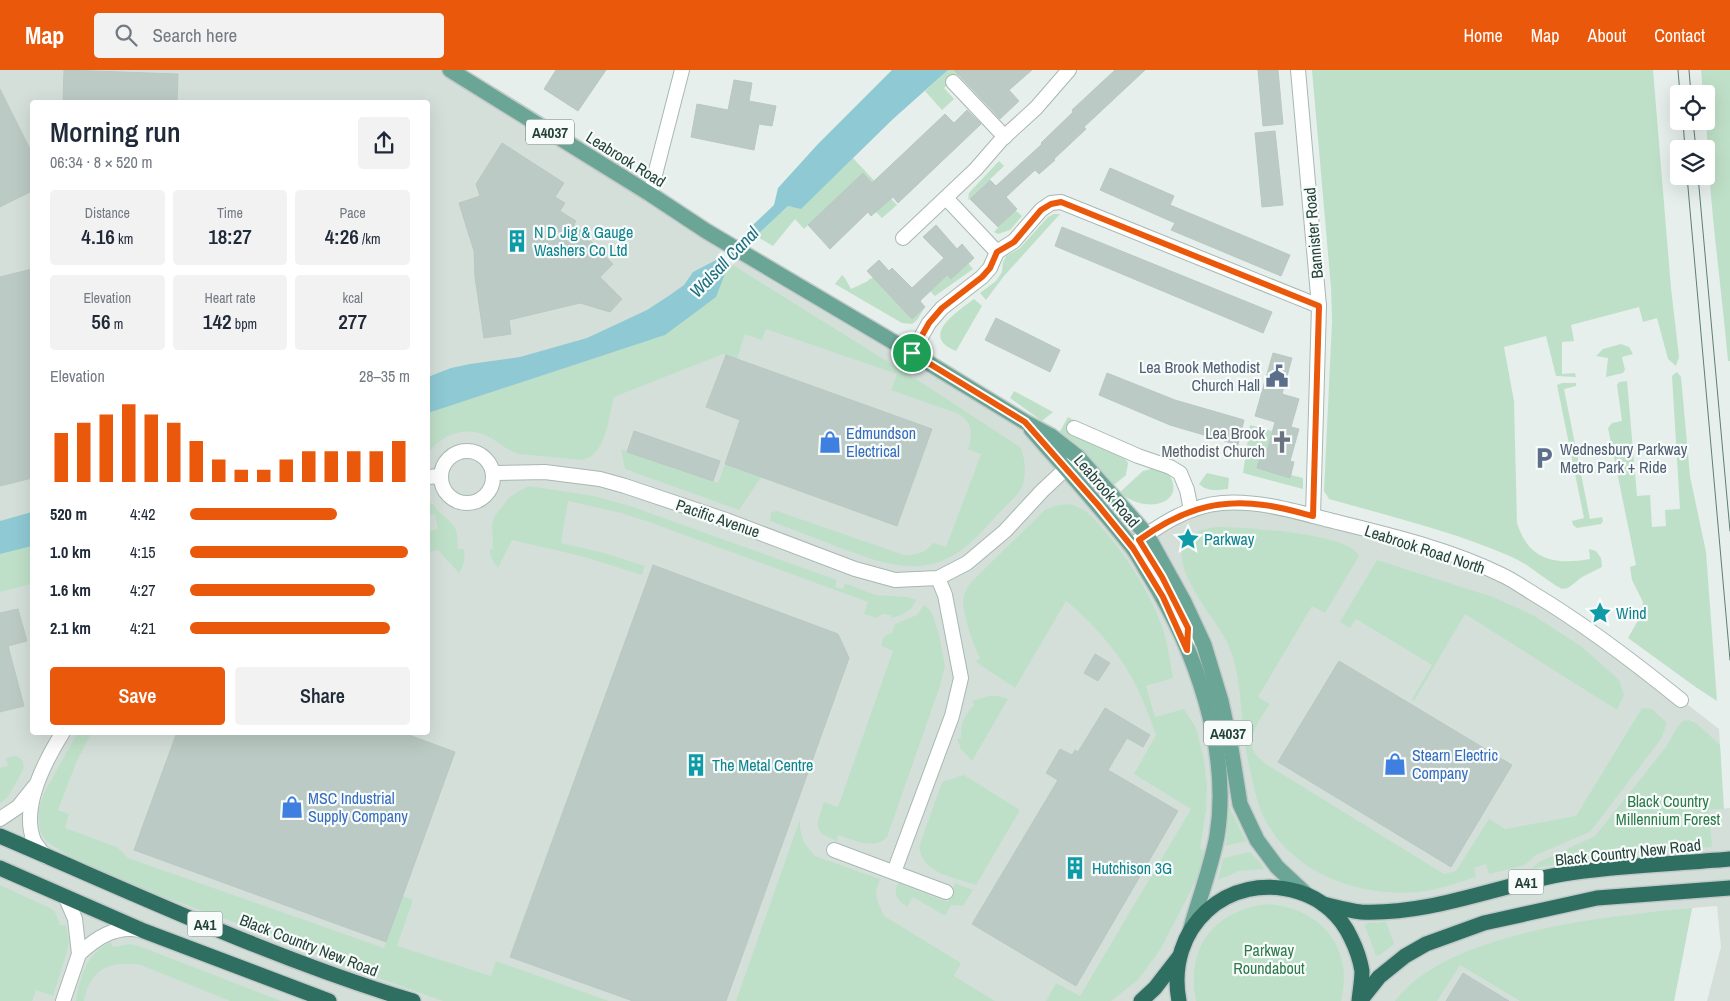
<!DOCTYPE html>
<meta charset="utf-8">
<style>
:root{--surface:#fff;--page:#f2f2f3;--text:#1f2937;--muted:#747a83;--accent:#ea580c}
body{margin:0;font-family:"Archivo Narrow",sans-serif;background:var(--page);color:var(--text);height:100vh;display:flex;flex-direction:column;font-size:19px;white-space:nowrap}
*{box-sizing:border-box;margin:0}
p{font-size:16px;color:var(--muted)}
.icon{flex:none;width:28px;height:28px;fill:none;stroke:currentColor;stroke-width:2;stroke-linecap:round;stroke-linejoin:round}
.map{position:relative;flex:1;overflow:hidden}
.side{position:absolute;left:30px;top:30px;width:400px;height:635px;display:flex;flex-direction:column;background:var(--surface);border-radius:5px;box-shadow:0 5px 20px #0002}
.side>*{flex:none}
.tools{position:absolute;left:1670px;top:15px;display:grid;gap:10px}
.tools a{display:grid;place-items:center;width:45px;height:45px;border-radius:5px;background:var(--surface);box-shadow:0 5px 20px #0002;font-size:25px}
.pin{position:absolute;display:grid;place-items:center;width:42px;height:42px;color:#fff;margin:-21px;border:2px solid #fff;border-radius:50%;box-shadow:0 1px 5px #0007}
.round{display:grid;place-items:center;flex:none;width:52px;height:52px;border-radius:5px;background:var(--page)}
.summary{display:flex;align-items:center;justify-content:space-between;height:85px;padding:0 20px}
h1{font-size:28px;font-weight:600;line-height:38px}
.metrics{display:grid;grid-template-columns:repeat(3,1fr);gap:8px;height:85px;padding:5px 20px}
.metrics div{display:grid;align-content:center;border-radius:5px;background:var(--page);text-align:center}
.metrics b{font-size:21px;font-weight:600}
.metrics small{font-size:14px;font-weight:400}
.metrics p{font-size:14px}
.chart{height:140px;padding:10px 20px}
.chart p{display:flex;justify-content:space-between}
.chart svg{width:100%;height:90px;margin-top:5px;stroke:var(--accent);stroke-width:6}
.primary-button{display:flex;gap:10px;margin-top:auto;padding:10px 20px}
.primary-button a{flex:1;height:58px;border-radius:5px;background:var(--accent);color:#fff;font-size:20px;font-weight:600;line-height:58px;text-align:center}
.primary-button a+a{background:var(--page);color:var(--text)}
ul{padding:0 20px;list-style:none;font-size:16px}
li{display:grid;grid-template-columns:80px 60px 1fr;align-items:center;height:38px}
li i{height:12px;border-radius:6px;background:var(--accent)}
header{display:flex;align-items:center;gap:30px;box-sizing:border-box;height:70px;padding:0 25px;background:var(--accent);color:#fff}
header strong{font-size:24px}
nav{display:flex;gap:28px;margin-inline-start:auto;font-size:18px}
.search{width:350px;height:45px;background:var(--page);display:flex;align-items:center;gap:12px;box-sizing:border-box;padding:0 18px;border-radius:5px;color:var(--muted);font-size:19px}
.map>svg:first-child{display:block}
.built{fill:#d4dfda;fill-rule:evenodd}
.green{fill:#bfe0c8}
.water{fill:#8ec9d4}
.pier{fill:#e6efeb}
.building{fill:#bbcac4;stroke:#b8c9c2}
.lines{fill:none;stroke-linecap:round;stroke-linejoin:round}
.street-casing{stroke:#a8b8b2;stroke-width:16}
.primary-casing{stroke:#c2cac8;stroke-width:18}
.highway-casing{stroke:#c2cac8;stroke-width:18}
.street{stroke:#fff;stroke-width:14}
.primary{stroke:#6aa596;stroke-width:15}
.highway{stroke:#2f6f62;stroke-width:15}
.tram{stroke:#5f7d75;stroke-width:1}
.route-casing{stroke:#fff;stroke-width:10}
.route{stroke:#ea580c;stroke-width:6}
.labels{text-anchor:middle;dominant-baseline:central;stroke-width:4.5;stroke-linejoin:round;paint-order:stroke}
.shield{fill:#f7fbf9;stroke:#637a73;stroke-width:1}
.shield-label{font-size:15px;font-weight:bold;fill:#24423a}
.street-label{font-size:16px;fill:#24423a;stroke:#f7fbf9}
.culture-label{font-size:16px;fill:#0d838f;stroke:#f7fbf9;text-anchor:start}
.service-label{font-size:16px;fill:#4e5e75;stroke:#f7fbf9;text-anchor:end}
.shop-label{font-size:16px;fill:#366cbe;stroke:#f7fbf9;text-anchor:start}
.worship-label{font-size:16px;fill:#5b616d;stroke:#f7fbf9;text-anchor:end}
.park-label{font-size:16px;fill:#2d7a4b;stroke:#f7fbf9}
.water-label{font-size:18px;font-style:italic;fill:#1c6f80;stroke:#f7fbf9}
</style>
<header>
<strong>Map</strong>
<div class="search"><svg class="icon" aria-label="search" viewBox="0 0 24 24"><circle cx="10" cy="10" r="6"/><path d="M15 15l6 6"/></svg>Search here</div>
<nav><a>Home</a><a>Map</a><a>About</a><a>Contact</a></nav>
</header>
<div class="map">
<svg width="1730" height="931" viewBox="0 0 1730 931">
<rect width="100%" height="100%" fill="#e6efeb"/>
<path class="built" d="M0 0H450L1051 366 1147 464 1191 440 1264 435 1502 505 1651 606 1719 659 1721 692 1710 740 1730 738V931H1707L1721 877 1717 836 1692 838 1674 931H0ZM32 32H428V662H32Z"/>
<g class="green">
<polygon points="948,0 955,0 959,5 944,18 954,29 942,40 925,21"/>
<path d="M1312 0H1653L1671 218 1679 287 1676 296 1668 289 1657 248 1643 252 1639 237 1571 255 1574 271 1562 272V304L1575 303 1576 307 1556 306 1546 266 1504 277 1514 331 1517 453C1529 491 1555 495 1590 489L1589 479 1596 481 1601 488 1602 497 1582 507 1568 518 1562 519C1545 510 1531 496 1514 488 1453 461 1392 447 1329 429L1324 421 1332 251 1331 218Z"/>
<path d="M1701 0H1730V291H1728C1720 202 1706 112 1706 24H1703Z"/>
<polygon points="853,88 897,135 882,148 876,142 885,127 863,103 804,159 795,149 773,176 756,166 788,136 801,138"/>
<polygon points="999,91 1004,96 968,130 969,123"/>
<polygon points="1015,140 1022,146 1010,160 998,164 994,162"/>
<polygon points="1054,144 1060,144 1004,206 986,230 980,223 996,211 1002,202 1003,192 1006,186 1020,178 1048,147"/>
<polygon points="968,193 973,199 935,226 930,221 947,205"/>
<path d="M731 194 930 318 1020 377C1026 388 1027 410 1020 421 1016 427 1009 432 1004 438 989 453 974 473 954 485 914 508 876 491 838 477 815 468 792 459 770 451L771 442 777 441 904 485C917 485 925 483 933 473L946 477 981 384 968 379C973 362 973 355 959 344L891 320 897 304 766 259 762 270 745 264 737 289 723 284 614 327C608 348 607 383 583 390L519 384C508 381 501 374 491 368 468 355 444 362 428 383V343L665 265Z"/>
<polygon points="842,205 845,208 851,219 868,211 868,210 874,207 912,249 925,237 917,250 912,254 902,253 835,214"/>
<path d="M974 229 982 236 956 281C919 266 957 242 974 229Z"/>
<polygon points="1621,274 1629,277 1633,284 1622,287 1625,300 1623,303 1606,307 1608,288 1596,286 1603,279"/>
<polygon points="1677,302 1681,307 1690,406 1706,482 1717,631 1697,618 1628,568 1640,547 1643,532 1632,510 1630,497 1636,495 1608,358 1612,353 1622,351 1617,315 1619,312 1627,311 1637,426 1650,425 1652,457 1666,456 1665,440 1680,439 1672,306"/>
<polygon points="1562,313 1576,313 1576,316 1564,319 1590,449 1602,447 1603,451 1601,454 1577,458 1573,455 1572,451 1584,448 1557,315"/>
<polygon points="1014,321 1053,342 1042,351 1010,328"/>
<path d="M1068 347 1074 350 1069 362C1078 366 1126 384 1128 393 1128 396 1126 402 1126 405L1114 415 1059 363Z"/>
<polygon points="1250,355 1272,361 1266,385 1261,383 1257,398 1290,408 1291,405 1303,408 1303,419 1243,403"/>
<polygon points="621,379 718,413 725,394 761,407 739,440 625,399"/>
<path d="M1151 399 1168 403C1182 423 1167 437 1145 434 1135 433 1128 428 1119 423L1143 401Z"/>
<path d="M1207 403 1229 408 1228 419C1216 420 1208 422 1199 414Z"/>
<path d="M529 416 594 426 630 436 837 510 835 517 843 519 845 513 875 525 907 527 916 530C912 541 903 545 892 548L891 545 883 544 876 548 864 544 868 532 649 452 621 443 568 431 561 473 604 483 645 496 642 505 581 486 512 470 498 498 491 488 490 480 493 478 492 455 494 447 508 429 517 422Z"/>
<path d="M428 431C433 434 435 437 439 442 456 457 457 454 458 479H464C465 489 465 494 459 503L438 480 428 482V475L429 474 428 462 438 459 435 444 428 446Z"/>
<path d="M1070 434C1079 437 1087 441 1093 448 1118 473 1148 518 1160 551 1167 569 1170 589 1173 608L1146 616 1155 647 1184 639 1196 658 1204 690 1207 715 1206 740 1200 779 1207 782 1198 807 1160 880 1138 910 1111 931H1046L1056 913 1080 926 1191 739 1134 704 1156 665C1149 646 1142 626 1132 608 1116 579 1091 551 1066 531L1015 618 976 592 980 587C974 580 962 540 963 530 964 524 967 518 971 512L1045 440 1058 435Z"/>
<path d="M1217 457C1246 457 1328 463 1351 478 1354 480 1357 483 1359 486L1325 543 1312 536 1258 627 1270 634C1262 646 1246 667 1254 682 1257 687 1262 691 1266 694L1444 804 1456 801 1489 749 1505 759 1576 746 1642 638 1652 639 1667 653 1661 669 1590 762 1536 785 1525 795 1489 804 1486 794 1474 798 1476 807C1457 813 1438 820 1418 822 1349 828 1272 795 1255 722 1251 704 1246 685 1244 667 1240 636 1241 604 1228 574 1217 549 1155 485 1195 463 1202 459 1210 458 1217 457Z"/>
<polygon points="32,476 32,514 0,522 0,484"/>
<polygon points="1377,490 1493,527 1533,545 1582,577 1619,610 1624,625 1617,640 1465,544 1414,631 1412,629 1432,595 1356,549 1350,558 1340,552"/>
<path d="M924 535 930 540 933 546 939 565 945 596 941 613 887 767C874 781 854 770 838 765L837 771C810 761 817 755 824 732L838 737 893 581 881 576 884 566 892 563 895 554 917 545Z"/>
<path d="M988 626H998L1008 629 972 691 961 679 957 669 961 668C960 654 964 646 974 635L972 631Z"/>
<polygon points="1689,650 1697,654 1720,675 1724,739 1709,740 1712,777 1595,787 1531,799 1539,792 1595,766 1666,677 1678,656 1683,651"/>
<polygon points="78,662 91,663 76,693 58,740 69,744 65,758 117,777 128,788 384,878 403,826 413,830 397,876 491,906 496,891 609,931 443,931 347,897 269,865 153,823 70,787 46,771 40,761 38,741 44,723"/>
<path d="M14 686C22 687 25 692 23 700L8 727 0 733V698L8 696 6 688Z"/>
<path d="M964 705 1020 740 976 815C953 807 923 804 919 777L942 712Z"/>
<polygon points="1229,736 1246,771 1226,776"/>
<polygon points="800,749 800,758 804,773 815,786 880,809 876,821 877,830 884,846 961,893 954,906 995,931 736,931"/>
<polygon points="1250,782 1261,793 1264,799 1239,801 1218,810 1223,788"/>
<path d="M898 813 948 832 955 813 973 820 963 836 951 835 945 846 913 827 907 837C897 829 893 825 898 813Z"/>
<polygon points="0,815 52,839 56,844 60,855 66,855 69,872 68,878 53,926 36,920 32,931 0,931"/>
<path d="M1269 834C1322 839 1354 878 1341 931H1196C1185 877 1215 839 1269 834Z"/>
<path d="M1692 838 1674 931H1520L1460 895 1437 931H1395C1447 861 1610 846 1692 838Z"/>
<polygon points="1386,852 1394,874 1380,885 1376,886 1367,861 1364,856 1368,853"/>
<path d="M111 872 113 877 130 874 139 876 281 931H230L141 895C110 890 90 899 84 931H76C80 907 87 882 111 872Z"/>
</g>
<g class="water">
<polygon points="892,0 948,0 893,49 801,139 788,136 756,166 731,194 726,201 716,227 665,265 428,343 428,307 451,298 470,294 520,287 587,268 647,240 670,225 684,215 693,202 716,190 774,135 778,118 818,74"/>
<polygon points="32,442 32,476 0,484 0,451"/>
</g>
<polygon class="pier" points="746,159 758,167 733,195 717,185"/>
<g class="building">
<polygon points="64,0 178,4 177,32 63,32"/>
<polygon points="556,0 606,0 578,41 544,19"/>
<polygon points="954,0 1032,0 1009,20 1019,31 1000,49"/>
<polygon points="1115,0 1145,0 1084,57 1086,59 1054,89 1055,90 1039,104 1035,100 1006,127 1017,139 998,157 970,129 990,110 996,116 1042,74 1041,73 1073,42 1072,40"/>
<polygon points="1258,0 1278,0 1283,54 1263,56"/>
<polygon points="734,10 752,13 749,31 776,36 772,56 759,54 754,80 691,67 697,34 728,40"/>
<polygon points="0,19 32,83 32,121 0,137"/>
<polygon points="967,40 981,54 898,133 893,127 871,146 868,142 830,179 808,155 863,103 872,113 945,44 954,53"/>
<polygon points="1275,61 1283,135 1262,137 1255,63"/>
<polygon points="502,73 564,113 555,127 565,133 560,141 576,151 574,154 613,194 600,207 622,229 610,242 580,233 509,250 511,264 484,268 475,207 474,181 459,133 480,126 476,114"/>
<polygon points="1110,98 1174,126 1170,135 1290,185 1281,206 1171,160 1175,153 1100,120"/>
<polygon points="936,155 957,179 962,174 974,188 951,209 947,205 920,231 925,237 912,249 867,201 879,190 889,201 892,198 912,218 944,188 923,167"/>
<polygon points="1062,157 1272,242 1263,263 1055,176"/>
<polygon points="32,199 32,408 0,416 0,207"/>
<polygon points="996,248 1060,280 1050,302 985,270"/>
<polygon points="1273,283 1292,288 1282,324 1299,329 1291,357 1299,359 1290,391 1294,392 1290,408 1257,398 1261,383 1266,385 1275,352 1255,346"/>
<polygon points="726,285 932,359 897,456 725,394 740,350 706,337"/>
<polygon points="1107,303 1175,330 1244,350 1238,375 1170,355 1099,325"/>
<polygon points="634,361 720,391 713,411 627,382"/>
<polygon points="653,495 838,564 849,588 726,931 633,931 510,887"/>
<polygon points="18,539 27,571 8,576 24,636 0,642 0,543"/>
<polygon points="1095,584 1110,593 1098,611 1084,603"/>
<polygon points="1339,591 1512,695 1451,797 1278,692"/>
<polygon points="1105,638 1150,665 1143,677 1127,668 1108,700 1178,741 1076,916 972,854 1058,710 1046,703 1060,679 1072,685 1075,680 1078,682"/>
<polygon points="177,662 401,662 455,682 386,872 134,780"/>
<polygon points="1463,903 1509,931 1446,931"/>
</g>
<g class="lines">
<defs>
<g id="street">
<polyline points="1298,0 1319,236 1313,446"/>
<polyline points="953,12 1005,67"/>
<polyline points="650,124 682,0"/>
<polyline points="946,128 997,182"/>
<polyline points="903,168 976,99 1002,69 1036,38 1069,0"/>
<polyline points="912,283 929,253 942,238 982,207 990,198 997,182 1014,171 1041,140 1051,133 1061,132 1319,236"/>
<polyline points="1074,358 1138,386 1170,397 1180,403 1187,420 1191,440"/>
<circle cx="467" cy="407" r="26"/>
<polyline points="493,403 545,402 600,409 625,416 726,450 855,499 895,510 938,508 967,493 1005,461 1042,421 1074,391"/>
<polyline points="428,407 440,406"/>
<polyline points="1139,470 1162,507 1188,558 1187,579"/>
<path d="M1131 476C1158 456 1187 436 1222 433 1259 430 1297 442 1333 451 1390 465 1449 479 1502 505 1513 510 1524 518 1534 524 1586 555 1634 592 1681 630"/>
<polyline points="0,749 18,737 34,717"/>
<polyline points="834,780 946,822"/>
<path d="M46 787C42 782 37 776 34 771 20 737 45 691 63 662"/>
<polyline points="894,802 952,646 961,608 945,525 938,508"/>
<path d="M79 884C96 868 116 855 140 860"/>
<polyline points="63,931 79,884 75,849 66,828"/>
</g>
<g id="primary">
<polyline points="450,0 650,124 706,161 912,283 1025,352 1051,366 1078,387 1147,465 1184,532 1204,575 1221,631 1230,672 1240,734 1257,770 1277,797 1307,825"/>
<path d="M1031 359C1065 398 1100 436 1132 477 1139 486 1144 497 1150 506 1195 579 1231 679 1217 766 1211 798 1199 829 1190 861"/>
</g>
<g id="highway">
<path d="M0 766C136 824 271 888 413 931"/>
<polyline points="0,798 144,861 329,931"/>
<path d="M1323 834C1336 837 1349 841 1361 842 1430 845 1496 816 1563 804 1618 795 1675 794 1730 789"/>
<polyline points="1141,931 1155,918 1179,887"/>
<path d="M1179 931C1165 858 1227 800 1299 822 1322 829 1341 846 1351 868 1356 878 1360 889 1362 901 1362 910 1360 921 1359 931"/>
<polyline points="1360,931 1379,907 1405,886 1426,874 1484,853 1597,828 1730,818"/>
</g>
</defs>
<use href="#street" class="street-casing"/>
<use href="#primary" class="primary-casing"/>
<use href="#highway" class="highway-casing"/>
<use href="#street" class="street"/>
<use href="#primary" class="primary"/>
<use href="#highway" class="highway"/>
<g class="tram">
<polyline points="1678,0 1680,24"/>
<polyline points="1689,0 1691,24"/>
<polyline points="1683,51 1685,79"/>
<polyline points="1693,51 1696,79"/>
<polyline points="1687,106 1730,590"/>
<polyline points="1698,106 1730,461"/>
</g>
</g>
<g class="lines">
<defs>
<path id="route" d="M1061 132 1319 236 1313 446C1297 442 1281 437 1264 435 1215 428 1178 442 1139 470L1162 507 1188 558 1187 580 1163 527 1133 478 1098 435 1025 352 912 283 929 253 942 238 982 207 990 198 997 182 1014 172 1041 140 1051 134Z"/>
</defs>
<use href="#route" class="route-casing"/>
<use href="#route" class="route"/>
</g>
<defs>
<symbol id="building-bare" viewBox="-9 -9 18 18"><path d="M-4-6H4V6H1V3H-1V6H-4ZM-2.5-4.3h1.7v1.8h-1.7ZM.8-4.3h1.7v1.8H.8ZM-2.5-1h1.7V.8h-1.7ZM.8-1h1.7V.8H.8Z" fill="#0f9aa8" stroke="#f7fbf9" stroke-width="2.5" paint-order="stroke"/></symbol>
<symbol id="civic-bare" viewBox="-9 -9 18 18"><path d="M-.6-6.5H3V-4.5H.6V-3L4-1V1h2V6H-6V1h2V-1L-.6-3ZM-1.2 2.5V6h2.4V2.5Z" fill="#5c6f8a" stroke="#f7fbf9" stroke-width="2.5" paint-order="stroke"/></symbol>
<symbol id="shop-bare" viewBox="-9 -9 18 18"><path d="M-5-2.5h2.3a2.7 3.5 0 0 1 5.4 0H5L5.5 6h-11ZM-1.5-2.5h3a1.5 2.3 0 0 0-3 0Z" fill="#3f7fe0" stroke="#f7fbf9" stroke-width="2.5" paint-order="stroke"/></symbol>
<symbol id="church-bare" viewBox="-9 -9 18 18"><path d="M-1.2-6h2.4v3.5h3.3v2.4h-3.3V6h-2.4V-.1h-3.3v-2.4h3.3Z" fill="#6b7280" stroke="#f7fbf9" stroke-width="2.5" paint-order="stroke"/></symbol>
<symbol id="parking-bare" viewBox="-9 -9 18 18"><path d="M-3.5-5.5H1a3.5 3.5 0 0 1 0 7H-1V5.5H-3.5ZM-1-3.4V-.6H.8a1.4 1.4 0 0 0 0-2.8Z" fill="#5c6f8a" stroke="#f7fbf9" stroke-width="2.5" paint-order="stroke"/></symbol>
<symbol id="sight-bare" viewBox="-9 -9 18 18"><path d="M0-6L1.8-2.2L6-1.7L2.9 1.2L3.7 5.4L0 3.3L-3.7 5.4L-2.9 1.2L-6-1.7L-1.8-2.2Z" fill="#0f9aa8" stroke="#f7fbf9" stroke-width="2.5" paint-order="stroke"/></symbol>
</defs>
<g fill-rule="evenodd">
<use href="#building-bare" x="501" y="155" width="32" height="32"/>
<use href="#civic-bare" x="1261" y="290" width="32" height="32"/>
<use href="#shop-bare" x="814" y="356" width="32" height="32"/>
<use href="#church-bare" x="1266" y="356" width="32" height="32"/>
<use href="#parking-bare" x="1528" y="372" width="32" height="32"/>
<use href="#sight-bare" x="1172" y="453" width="32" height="32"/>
<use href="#sight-bare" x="1584" y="527" width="32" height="32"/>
<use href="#shop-bare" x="1379" y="678" width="32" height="32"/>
<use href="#building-bare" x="680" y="679" width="32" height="32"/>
<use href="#shop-bare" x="276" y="721" width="32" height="32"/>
<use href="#building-bare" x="1059" y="782" width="32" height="32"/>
</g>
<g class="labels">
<g class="shield">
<rect x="526" y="49.5" width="48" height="25" rx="4"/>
<rect x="1204" y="650.5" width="48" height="25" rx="4"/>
<rect x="1508.5" y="799.5" width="35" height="25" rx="4"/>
<rect x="187.5" y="841.5" width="35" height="25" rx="4"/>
</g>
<g class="shield-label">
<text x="550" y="62">A4037</text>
<text x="1228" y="663">A4037</text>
<text x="1526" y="812">A41</text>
<text x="205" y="854">A41</text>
</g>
<g class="street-label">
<text transform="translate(626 89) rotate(32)">Leabrook Road</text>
<text transform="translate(1313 163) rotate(-95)">Bannister Road</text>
<text transform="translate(1107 421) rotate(49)">Leabrook Road</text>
<text transform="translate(718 448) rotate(19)">Pacific Avenue</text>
<text transform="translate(1425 479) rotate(18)">Leabrook Road North</text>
<text transform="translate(1628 782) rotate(-6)">Black Country New Road</text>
<text transform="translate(309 875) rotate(21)">Black Country New Road</text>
</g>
<g class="culture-label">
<text x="534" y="162">N D Jig &amp; Gauge<tspan x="534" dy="18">Washers Co Ltd</tspan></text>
<text x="1204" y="469">Parkway</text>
<text x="1616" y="543">Wind</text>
<text x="712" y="695">The Metal Centre</text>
<text x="1092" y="798">Hutchison 3G</text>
</g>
<g class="service-label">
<text x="1260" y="297">Lea Brook Methodist<tspan x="1260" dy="18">Church Hall</tspan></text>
<text x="1560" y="379" text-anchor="start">Wednesbury Parkway<tspan x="1560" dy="18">Metro Park + Ride</tspan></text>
</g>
<g class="shop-label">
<text x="846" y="363">Edmundson<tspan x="846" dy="18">Electrical</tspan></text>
<text x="1412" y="685">Stearn Electric<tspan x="1412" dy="18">Company</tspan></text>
<text x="308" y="728">MSC Industrial<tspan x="308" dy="18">Supply Company</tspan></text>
</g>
<g class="worship-label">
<text x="1265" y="363">Lea Brook<tspan x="1265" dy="18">Methodist Church</tspan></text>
</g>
<g class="park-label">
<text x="1668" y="731">Black Country<tspan x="1668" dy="18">Millennium Forest</tspan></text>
<text x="1269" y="880">Parkway<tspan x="1269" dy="18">Roundabout</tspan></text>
</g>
<g class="water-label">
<text transform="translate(724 192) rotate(-46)">Walsall Canal</text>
</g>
</g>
</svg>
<div class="tools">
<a><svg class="icon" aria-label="locate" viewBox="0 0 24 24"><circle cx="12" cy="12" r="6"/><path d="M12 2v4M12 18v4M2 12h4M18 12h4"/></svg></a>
<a><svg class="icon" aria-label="layers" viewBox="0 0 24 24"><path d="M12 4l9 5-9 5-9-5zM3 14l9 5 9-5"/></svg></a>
</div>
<div class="pin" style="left:912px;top:283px;background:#1e9e55"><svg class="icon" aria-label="arrive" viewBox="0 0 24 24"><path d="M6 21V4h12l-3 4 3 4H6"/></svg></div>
<section class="side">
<div class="summary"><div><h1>Morning run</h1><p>06:34 · 8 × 520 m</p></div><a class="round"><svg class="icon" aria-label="share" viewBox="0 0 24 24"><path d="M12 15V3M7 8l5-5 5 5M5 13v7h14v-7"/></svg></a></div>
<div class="metrics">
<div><p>Distance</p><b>4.16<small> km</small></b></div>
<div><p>Time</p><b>18:27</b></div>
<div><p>Pace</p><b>4:26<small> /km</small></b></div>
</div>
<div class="metrics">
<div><p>Elevation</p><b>56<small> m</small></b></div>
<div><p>Heart rate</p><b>142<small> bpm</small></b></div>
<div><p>kcal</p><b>277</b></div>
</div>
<div class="chart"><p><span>Elevation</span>28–35 m</p>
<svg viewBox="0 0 160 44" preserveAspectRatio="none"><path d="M5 44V20M15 44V15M25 44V11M35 44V6M45 44V11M55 44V15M65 44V24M75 44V33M85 44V38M95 44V38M105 44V33M115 44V29M125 44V29M135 44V29M145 44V29M155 44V24"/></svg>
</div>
<ul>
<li><b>520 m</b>4:42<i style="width:67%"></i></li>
<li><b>1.0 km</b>4:15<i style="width:99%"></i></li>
<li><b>1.6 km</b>4:27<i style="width:84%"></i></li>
<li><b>2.1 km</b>4:21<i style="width:91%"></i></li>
</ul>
<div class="primary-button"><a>Save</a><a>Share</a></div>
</section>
</div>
